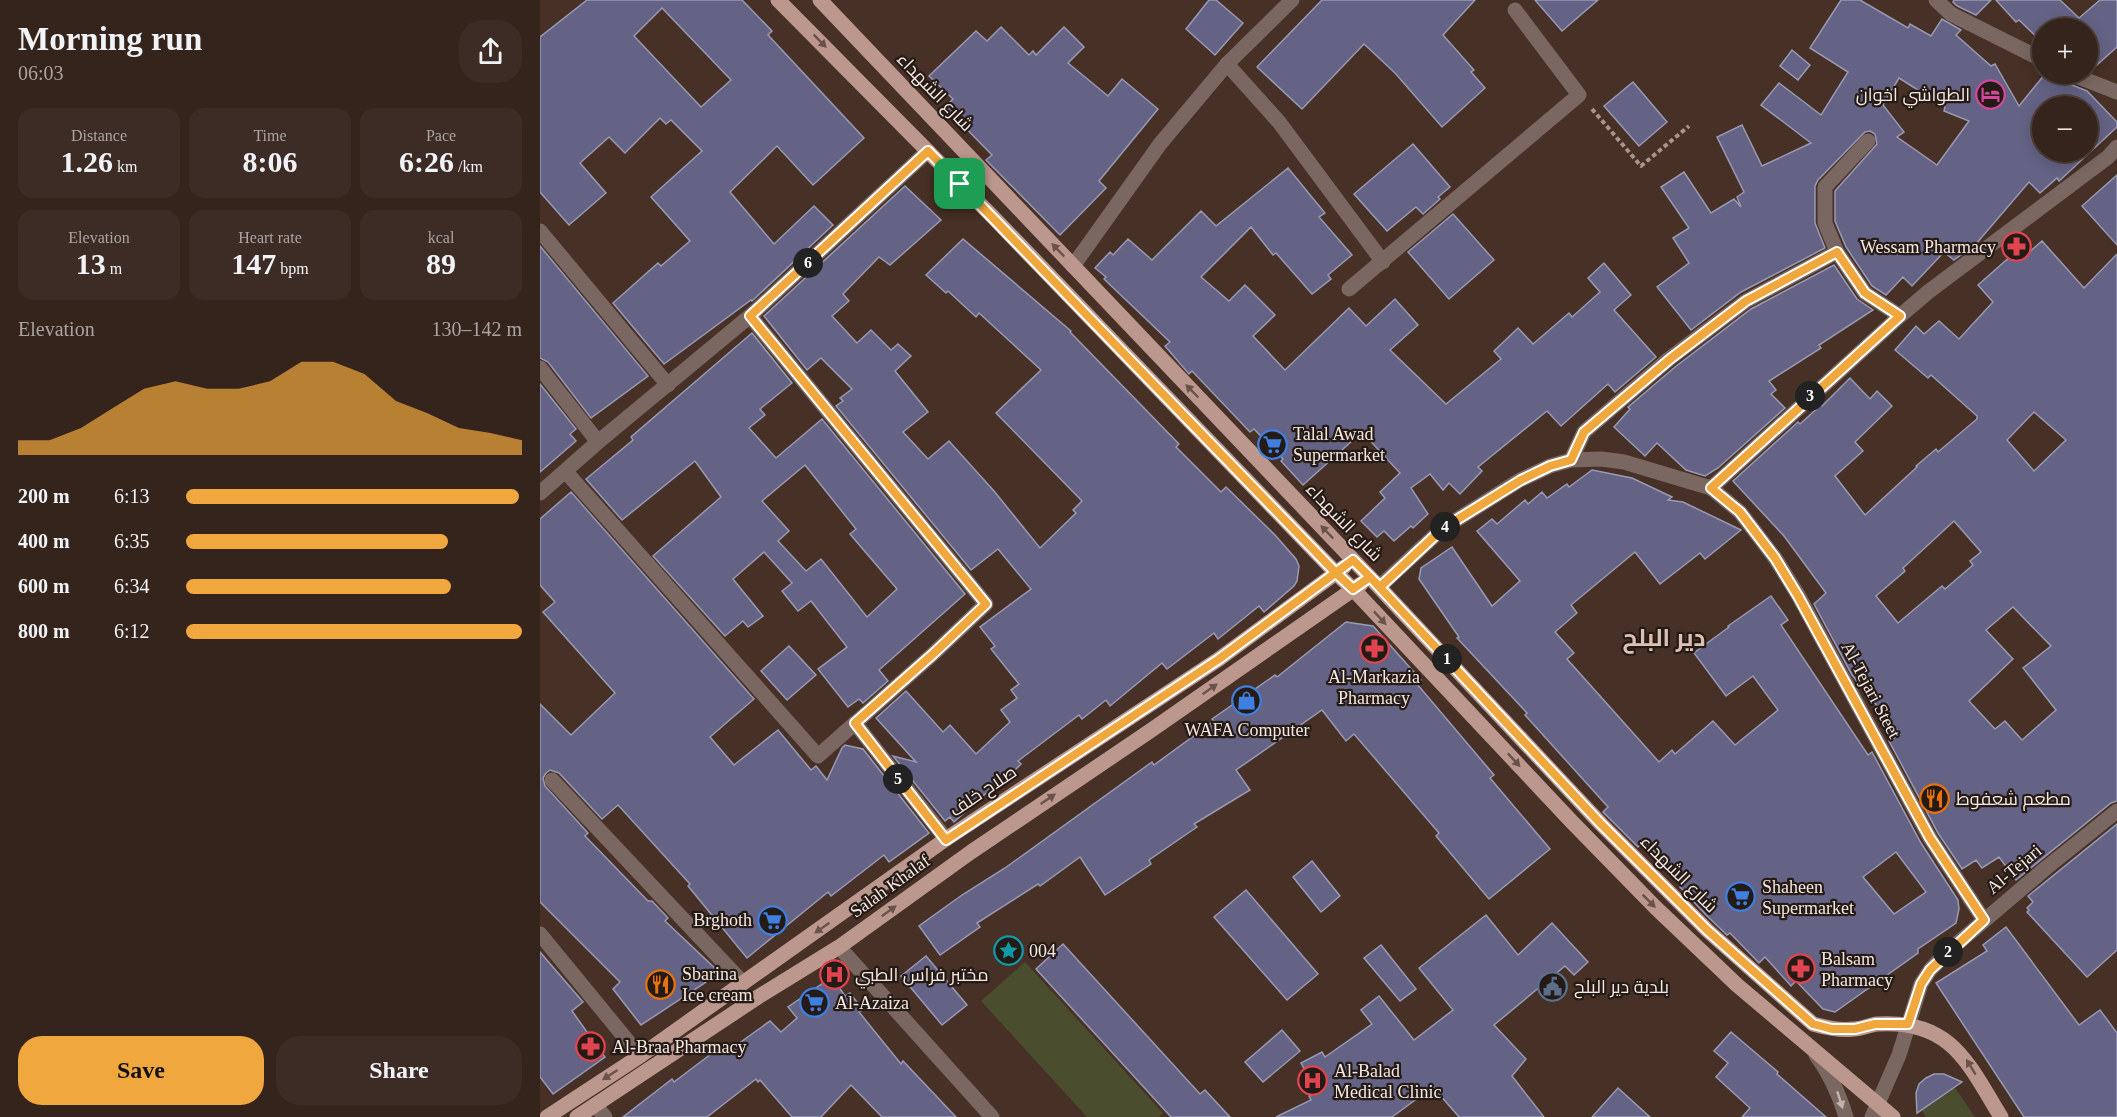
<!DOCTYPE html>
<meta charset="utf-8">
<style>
:root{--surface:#35241c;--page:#3d2c25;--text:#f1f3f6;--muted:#aaa4a3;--line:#4f413b;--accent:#efa73e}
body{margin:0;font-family:"Times New Roman",Cairo,serif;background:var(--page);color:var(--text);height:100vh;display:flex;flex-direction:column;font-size:22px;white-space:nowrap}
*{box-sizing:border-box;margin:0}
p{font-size:20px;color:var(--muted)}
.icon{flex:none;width:33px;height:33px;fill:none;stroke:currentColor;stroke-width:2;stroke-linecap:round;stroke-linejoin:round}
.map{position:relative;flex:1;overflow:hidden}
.sheet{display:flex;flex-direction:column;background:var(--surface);width:540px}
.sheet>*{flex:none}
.buttons{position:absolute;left:1492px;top:18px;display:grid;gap:12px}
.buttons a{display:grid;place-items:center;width:66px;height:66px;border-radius:50%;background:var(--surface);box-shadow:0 3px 15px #0003,0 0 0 2px var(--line);font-size:30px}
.pin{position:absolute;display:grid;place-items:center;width:51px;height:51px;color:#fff;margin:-26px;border-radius:12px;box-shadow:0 3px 9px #0006}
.km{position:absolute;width:30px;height:30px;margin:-15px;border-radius:50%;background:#222;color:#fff;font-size:16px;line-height:30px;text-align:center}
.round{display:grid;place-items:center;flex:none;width:63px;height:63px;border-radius:24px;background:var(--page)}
.summary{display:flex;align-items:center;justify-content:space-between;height:102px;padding:0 18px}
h1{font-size:33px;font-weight:700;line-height:45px}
.figures{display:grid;grid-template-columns:repeat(3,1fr);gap:9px;height:102px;padding:6px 18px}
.figures div{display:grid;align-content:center;border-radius:15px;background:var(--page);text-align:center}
.figures b{font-size:30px;font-weight:700}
.figures small{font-size:16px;font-weight:400}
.figures p{font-size:16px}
.chart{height:168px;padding:12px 18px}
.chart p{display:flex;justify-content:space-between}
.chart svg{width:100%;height:108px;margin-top:6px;fill:var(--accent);opacity:.7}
.cta{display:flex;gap:12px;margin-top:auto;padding:12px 18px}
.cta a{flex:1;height:69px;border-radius:24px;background:var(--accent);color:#111;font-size:24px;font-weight:700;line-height:69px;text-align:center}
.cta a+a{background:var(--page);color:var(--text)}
ul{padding:0 18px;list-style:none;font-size:20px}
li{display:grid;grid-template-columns:96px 72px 1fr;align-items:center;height:45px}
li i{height:15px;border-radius:8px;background:var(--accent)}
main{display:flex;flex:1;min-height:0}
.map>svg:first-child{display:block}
.green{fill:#4b4d2f}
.building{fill:#646385;stroke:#9999b3;stroke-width:1.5;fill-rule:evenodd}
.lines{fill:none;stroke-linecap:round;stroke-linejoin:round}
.path{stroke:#a7948b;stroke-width:4;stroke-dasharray:4.5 3;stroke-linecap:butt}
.minor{stroke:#7a6762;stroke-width:15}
.major{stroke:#bc978d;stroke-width:15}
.oneway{fill:#69534c}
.oneway2{fill:#c4b4ae}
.route-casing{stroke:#fff;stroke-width:12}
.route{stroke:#efa73e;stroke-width:8}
.labels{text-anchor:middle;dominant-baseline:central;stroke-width:4.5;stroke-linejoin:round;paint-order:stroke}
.street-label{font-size:18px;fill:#f6e7e0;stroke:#251b16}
.poi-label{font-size:18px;fill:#f6e7e0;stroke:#251b16;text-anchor:start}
.district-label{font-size:24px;font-weight:bold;fill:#ddc0b2;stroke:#251b16}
</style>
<main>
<section class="sheet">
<div class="summary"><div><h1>Morning run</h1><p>06:03</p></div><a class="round"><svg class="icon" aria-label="share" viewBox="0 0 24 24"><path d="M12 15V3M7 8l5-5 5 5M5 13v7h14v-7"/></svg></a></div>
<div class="figures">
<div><p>Distance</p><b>1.26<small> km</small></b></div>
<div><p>Time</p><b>8:06</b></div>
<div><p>Pace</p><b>6:26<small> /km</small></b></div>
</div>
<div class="figures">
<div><p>Elevation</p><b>13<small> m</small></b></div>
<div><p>Heart rate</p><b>147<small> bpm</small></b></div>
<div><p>kcal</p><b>89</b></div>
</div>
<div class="chart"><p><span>Elevation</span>130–142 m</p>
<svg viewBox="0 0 160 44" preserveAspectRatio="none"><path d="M0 44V38L10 38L20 33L30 25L40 17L50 14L60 17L70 17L80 14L90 6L100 6L110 11L120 22L130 27L140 33L150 35L160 38V44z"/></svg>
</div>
<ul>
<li><b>200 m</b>6:13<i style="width:99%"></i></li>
<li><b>400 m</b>6:35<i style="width:78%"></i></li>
<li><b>600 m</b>6:34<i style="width:79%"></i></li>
<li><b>800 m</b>6:12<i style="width:100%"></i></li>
</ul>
<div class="cta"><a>Save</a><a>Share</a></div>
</section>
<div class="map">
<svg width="1577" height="1117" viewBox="0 0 1577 1117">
<rect width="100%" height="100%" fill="#473025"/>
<g class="green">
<polygon points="485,962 623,1113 619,1117 547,1117 441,1001"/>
<polygon points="1404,1085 1416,1089 1435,1117 1386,1117 1382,1111 1382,1097"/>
</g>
<g class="building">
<path d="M47 0H202L232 31 228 35 324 138 273 185 237 146 190 192 234 244 274 206 293 225 212 301 211 300 124 364 73 303 118 263 121 266 150 241 111 197 162 151 131 120 126 124 120 118 85 153 69 137 40 163 66 193 29 225 0 192V37ZM122 8 191 80 161 107 94 36Z"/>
<polygon points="669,0 676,0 703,23 675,55 646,29"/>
<polygon points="782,0 935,0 903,35 934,70 931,72 945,88 902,127 855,73 824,44 762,109 717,67"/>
<polygon points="995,0 1058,0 1022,31"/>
<path d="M1301 0H1320L1368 28 1370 24 1391 36 1402 19 1421 30 1416 35 1451 66 1455 64 1479 106 1505 74H1521L1523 80 1527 83 1547 91 1577 122V127L1519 181 1517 178 1500 193 1489 182 1436 244 1414 260 1404 252 1372 286 1363 277 1346 295 1332 286 1306 247 1295 221V191L1337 144 1335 134 1330 131 1325 132 1278 180 1275 186V223L1285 248 1201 292 1151 330 1117 287 1149 263 1133 238 1149 228 1121 187 1144 172 1171 213 1194 199 1201 207 1197 197 1204 192 1177 137 1202 125 1222 166 1271 143 1221 105 1239 83 1281 115 1308 72 1270 48ZM1359 78 1405 107 1404 111 1429 121 1397 165 1357 137 1364 132 1343 105ZM1503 106H1548V152H1503Z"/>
<polygon points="1414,0 1451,0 1436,15 1417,6 1413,2"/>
<polygon points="1456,0 1520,0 1539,18 1560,0 1577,0 1577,47 1550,71 1548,70 1548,28 1503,28 1503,43 1479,20 1476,22"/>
<polygon points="461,27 489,55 493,51 496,55 524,27 544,47 528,63 568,96 582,79 618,109 559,181 566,188 520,235 446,160 452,155 405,107 413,99 389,76 436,31 447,41"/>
<polygon points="1252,50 1270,65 1258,80 1240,66"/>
<polygon points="1093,82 1127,122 1099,146 1064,106"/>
<polygon points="873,144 910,187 898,197 900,199 883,214 876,207 847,231 814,194"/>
<polygon points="748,168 785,213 779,217 812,255 788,275 791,279 772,294 736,253 733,255 711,227 661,277 689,301 705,285 735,315 713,336 745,370 809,308 826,326 855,299 878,325 850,350 906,404 961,359 954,351 978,328 993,344 1029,313 1032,317 1060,292 1048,278 1064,263 1091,295 1074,310 1116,357 1075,392 1068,384 1021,426 1007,411 938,467 942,471 920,494 909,483 903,490 890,474 871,488 888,514 873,528 871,526 854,541 844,531 837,537 821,521 845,498 840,492 860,473 822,432 763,485 741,461 743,459 714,429 710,432 652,371 649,374 625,346 630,342 564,279 566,277 555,268 570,252 573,255 588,239 612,260 661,211 676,226"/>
<polygon points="1577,175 1577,245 1542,206"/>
<polygon points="365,186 401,220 350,265 339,257 303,294 309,301 292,316 317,343 331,330 351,350 358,344 371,356 355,371 388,412 363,432 388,459 409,441 454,491 500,548 536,513 533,510 542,501 456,413 501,370 439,313 436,317 408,291 406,293 386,275 423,239 531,331 530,332 639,444 636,447 681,492 686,487 735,535 756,559 759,566 757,581 754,586 724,612 719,606 678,639 674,633 627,669 622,663 570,706 566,700 542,719 539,715 478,761 481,764 466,779 464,777 414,822 410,817 405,821 353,756 376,762 336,718 366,691 403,732 410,725 436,754 470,722 461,710 477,698 471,690 479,684 451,649 455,646 440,627 491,589 458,549 431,570 296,406 303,401 300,398 312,389 281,358 267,370 224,316"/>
<polygon points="913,214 954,260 909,299 868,252"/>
<path d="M1502 241 1544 288 1577 254V801L1571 803 1476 880 1459 857 1442 868 1436 860 1422 869 1398 833 1349 741 1360 734 1312 675 1274 604 1286 593 1244 536 1193 481 1258 422 1260 424 1281 405 1282 406 1310 378 1330 399 1337 391 1352 406 1315 442 1323 451 1295 476 1325 515 1377 467 1376 466 1396 449 1398 452 1437 419V416L1391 375 1388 378 1355 350 1376 326 1384 334 1399 321 1419 339 1453 302 1438 285 1480 248 1486 255ZM1494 412 1526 440 1494 471 1467 440ZM1414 521 1441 552 1430 561 1433 565 1405 589 1402 586 1358 623 1336 596 1365 571 1363 568ZM1473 607 1511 646 1483 668 1516 710 1482 740 1465 721 1455 729 1429 701 1473 659 1446 630Z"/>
<polygon points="0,246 108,376 51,418 8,362 0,358"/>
<polygon points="1294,265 1317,299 1333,310 1279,345 1281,348 1229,381 1236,390 1231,394 1245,408 1178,468 1165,476 1146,470 1117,443 1105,456 1074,427 1090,409 1088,407 1135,367 1211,309"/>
<path d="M212 333 252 383 220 409 225 415 209 428 236 458 282 419 425 594 339 670 348 681 323 703 319 699 308 707 278 669 307 647 271 601 258 611 242 591 252 583 224 552 193 579 223 616 208 627 203 621 185 636 113 556 181 497 155 461 82 520 46 479 93 440 91 437ZM265 465 316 529 310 534 357 589 327 617 281 559 266 571 238 541 249 531 222 501Z"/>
<polygon points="0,384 36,429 30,434 36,441 0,472"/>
<path d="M1052 470 1092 478 1132 497 1128 500 1143 502 1201 530 1165 559 1160 553 1120 584 1095 552 1031 605 1037 613 1015 632 1034 653 1027 659 1119 762 1132 750 1135 754 1173 721 1195 745 1238 710 1213 676 1186 696 1154 653 1189 627 1188 626 1231 596 1248 620 1241 625 1328 755 1332 752 1381 843 1418 900 1419 909 1416 923 1378 949V953L1295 1012 1283 1009 1256 981 1251 986 1225 957 1219 963 1190 933 1187 935 1166 915 1140 887 1145 883 1104 841 1098 847 1063 812 1068 807 985 715 987 713 917 638 919 637 879 579 881 568 912 547 952 606 980 581 937 531 952 519 957 524 985 500 988 504 1002 492 1007 498 1027 484 1029 487ZM1356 852 1386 892 1354 914 1323 877Z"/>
<polygon points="31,492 214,699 170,737 194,765 238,730 271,770 276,766 287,780 302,748 305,745 323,749 389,833 349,862 344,855 291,896 288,892 207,958 148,886 150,884 78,805 62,819 19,773 10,770 6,773 3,778 5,786 48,833 45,836 108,901 112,901 128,918 125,921 180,973 101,1025 73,989 80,982 0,902 0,704 31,735 75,693 3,612 15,602 0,585 0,519"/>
<polygon points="806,622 833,626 881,680 877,684 954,775 950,778 1010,849 949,899 896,836 899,833 814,734 806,741 782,710 696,770 710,790 654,824 657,827 609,860 611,864 565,895 540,857 500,886 498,884 437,923 440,927 400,955 379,926 422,895 465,868 612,762 614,765 674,721 672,719 735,675 737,677"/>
<polygon points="249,646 276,675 247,700 221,671"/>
<polygon points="1577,824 1577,950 1547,977 1487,912 1489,910 1487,908 1493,902 1488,896"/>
<polygon points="772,861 800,896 781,912 753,877"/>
<polygon points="706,890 778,974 747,1000 674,917"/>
<polygon points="946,915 978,955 1012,923 1048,962 1034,975 1025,966 954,1025 986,1059 972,1076 1004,1117 919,1117 893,1087 852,1117 736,1117 771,1100 769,1096 777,1092 761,1063 782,1052 785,1057 832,1024 821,1010 839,996 874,1040 913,1010 879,968"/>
<polygon points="1466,927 1539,1025 1560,1010 1577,1033 1577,1117 1484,1117 1396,983 1447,951 1443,945"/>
<polygon points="523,944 660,1094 665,1090 690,1117 631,1117 496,969"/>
<polygon points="841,945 876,989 860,1001 824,958"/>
<polygon points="0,952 43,1002 32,1011 65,1057 13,1094 0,1077"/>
<polygon points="386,956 427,1005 402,1025 361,976"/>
<polygon points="292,977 305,996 310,993 323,1010 319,1012 361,1064 363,1061 416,1117 342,1117 311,1085 281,1117 252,1117 220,1080 218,1082 216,1079 167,1117 83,1117 132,1079 134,1082 179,1048 184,1054 230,1021 241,1032 257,1018 248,1007"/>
<polygon points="742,1030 760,1051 723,1082 705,1062"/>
<polygon points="1191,1032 1238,1072 1237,1074 1286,1117 1202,1117 1210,1108 1176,1077 1188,1063 1174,1051"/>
<polygon points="1394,1074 1404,1074 1422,1082 1377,1113 1376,1093 1379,1084 1386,1078"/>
<polygon points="1078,1088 1110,1117 1052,1117"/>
</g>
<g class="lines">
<polyline class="path" points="1052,109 1101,166 1149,126"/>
<g class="minor">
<polyline points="1396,0 1411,14 1503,60"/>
<polyline points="687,64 739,122 843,262"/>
<polyline points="1531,74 1577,92"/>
<polyline points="1328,141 1285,187 1285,223 1297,252 1325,293 1360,316"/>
<polyline points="0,231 128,385"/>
<polyline points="533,266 620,144 687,64 752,0"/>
<polyline points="809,289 1039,95 975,10"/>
<polyline points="210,316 388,151"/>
<polyline points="0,368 58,442"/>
<polyline points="1031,460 1044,432 1129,359 1206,301 1297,252"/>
<polyline points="1171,488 1200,512 1235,558 1258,595 1390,838 1444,920"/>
<polyline points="0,493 58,442 210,316 446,604 393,654 278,756 26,472"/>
<polyline points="839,587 902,529 980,480 1010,466 1031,460 1061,459 1084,462 1171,488 1360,316 1388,292 1568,157 1577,147"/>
<polyline points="315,723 406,839"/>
<polyline points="12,780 203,983"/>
<polyline points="0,934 100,1056"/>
<polyline points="299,947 452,1117"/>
<path d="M1276 1055C1291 1075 1299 1094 1306 1117"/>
<polyline points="55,1105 65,1117"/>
<polyline points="1332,1117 1359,1055 1381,984 1390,970 1405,954 1506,868 1577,811"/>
</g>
<g class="major">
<polyline points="238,0 452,216 796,573 813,589 1032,822 1115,907 1197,985 1353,1117"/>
<path d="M280 0 839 587 1061 824 1167 930 1273 1024C1287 1028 1300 1031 1314 1029 1322 1029 1329 1025 1337 1024 1411 1019 1428 1063 1461 1117"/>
<polyline points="7,1117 100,1056 406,839 679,659 804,567"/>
<polyline points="37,1117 218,997 299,947 431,852 610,731 821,584"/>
</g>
</g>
<defs><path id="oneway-solid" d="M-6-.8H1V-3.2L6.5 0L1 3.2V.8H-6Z" transform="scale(1.5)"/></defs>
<g class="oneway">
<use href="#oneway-solid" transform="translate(280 41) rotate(45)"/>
<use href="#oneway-solid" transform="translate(518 250) rotate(-134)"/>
<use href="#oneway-solid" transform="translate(652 391) rotate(-134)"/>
<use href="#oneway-solid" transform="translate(787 532) rotate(-134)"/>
<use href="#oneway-solid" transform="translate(840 618) rotate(47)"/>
<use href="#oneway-solid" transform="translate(670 689) rotate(-35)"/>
<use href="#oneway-solid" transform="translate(974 760) rotate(47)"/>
<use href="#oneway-solid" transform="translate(508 799) rotate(-34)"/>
<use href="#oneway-solid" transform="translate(1109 901) rotate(45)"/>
<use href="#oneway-solid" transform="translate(349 911) rotate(-36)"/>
<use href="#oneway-solid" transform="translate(282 928) rotate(145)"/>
<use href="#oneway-solid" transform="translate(1431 1067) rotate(-121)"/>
<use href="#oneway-solid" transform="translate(70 1075) rotate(147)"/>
</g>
<use class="oneway2" href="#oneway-solid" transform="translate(1300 1100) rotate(72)"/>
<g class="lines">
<defs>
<polyline id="route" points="420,184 796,573 813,589 830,577 1061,824 1167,930 1273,1024 1292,1029 1315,1029 1335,1024 1368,1024 1381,984 1390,970 1444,920 1390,838 1258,596 1235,558 1200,512 1171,488 1360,316 1325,293 1297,252 1206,301 1130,359 1044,432 1031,460 1010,466 981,480 902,529 840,587 813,560 679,659 406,840 315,723 393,654 446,604 210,316 388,151 420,184"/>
</defs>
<use href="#route" class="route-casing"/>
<use href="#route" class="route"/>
</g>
<defs>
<symbol id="hotel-ring" viewBox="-11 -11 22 22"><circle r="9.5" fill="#251b16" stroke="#d1479c" stroke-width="1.5"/><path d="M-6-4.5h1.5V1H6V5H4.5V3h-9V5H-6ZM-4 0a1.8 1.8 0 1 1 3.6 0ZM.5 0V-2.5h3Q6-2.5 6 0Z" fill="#d1479c"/></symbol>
<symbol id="pharmacy-ring" viewBox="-11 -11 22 22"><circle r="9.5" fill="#251b16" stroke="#e0444e" stroke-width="1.5"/><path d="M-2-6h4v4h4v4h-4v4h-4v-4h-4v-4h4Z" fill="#e0444e"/></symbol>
<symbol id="supermarket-ring" viewBox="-11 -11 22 22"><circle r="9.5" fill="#251b16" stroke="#3f7fe0" stroke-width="1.5"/><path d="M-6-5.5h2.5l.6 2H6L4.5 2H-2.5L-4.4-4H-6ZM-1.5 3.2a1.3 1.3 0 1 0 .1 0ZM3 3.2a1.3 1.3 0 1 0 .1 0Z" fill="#3f7fe0"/></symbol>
<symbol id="shop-ring" viewBox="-11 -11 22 22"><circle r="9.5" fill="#251b16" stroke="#3f7fe0" stroke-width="1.5"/><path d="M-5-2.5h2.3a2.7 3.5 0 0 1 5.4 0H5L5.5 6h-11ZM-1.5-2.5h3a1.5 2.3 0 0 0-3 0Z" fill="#3f7fe0"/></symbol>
<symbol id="restaurant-ring" viewBox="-11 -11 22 22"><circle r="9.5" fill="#251b16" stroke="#e8710a" stroke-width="1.5"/><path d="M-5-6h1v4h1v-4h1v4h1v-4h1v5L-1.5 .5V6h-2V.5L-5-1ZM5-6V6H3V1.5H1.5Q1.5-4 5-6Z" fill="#e8710a"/></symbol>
<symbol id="sight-ring" viewBox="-11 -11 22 22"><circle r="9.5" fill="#251b16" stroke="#0f9aa8" stroke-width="1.5"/><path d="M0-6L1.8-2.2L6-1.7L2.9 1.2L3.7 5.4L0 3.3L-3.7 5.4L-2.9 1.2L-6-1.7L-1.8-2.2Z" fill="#0f9aa8"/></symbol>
<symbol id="hospital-ring" viewBox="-11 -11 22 22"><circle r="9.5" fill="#251b16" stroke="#e0444e" stroke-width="1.5"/><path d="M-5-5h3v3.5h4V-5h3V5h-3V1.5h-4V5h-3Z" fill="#e0444e"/></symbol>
<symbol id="civic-ring" viewBox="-11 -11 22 22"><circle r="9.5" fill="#251b16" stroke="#5c6f8a" stroke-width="1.5"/><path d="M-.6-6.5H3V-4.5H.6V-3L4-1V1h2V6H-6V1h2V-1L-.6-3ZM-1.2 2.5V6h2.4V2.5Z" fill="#5c6f8a"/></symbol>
</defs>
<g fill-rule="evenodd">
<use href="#hotel-ring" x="1434" y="78" width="33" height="33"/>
<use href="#pharmacy-ring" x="1460" y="230" width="33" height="33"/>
<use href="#supermarket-ring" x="716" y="428" width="33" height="33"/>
<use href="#pharmacy-ring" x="818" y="632" width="33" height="33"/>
<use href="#shop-ring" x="690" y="684" width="33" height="33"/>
<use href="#restaurant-ring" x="1378" y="782" width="33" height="33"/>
<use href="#supermarket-ring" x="1184" y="880" width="33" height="33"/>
<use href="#supermarket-ring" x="216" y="904" width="33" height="33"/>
<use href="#sight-ring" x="452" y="934" width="33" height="33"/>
<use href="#pharmacy-ring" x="1244" y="952" width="33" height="33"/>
<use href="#hospital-ring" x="278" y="958" width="33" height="33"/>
<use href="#restaurant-ring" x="104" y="968" width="33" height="33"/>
<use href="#civic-ring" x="996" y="970" width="33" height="33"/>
<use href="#supermarket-ring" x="258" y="986" width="33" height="33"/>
<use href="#pharmacy-ring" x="34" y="1030" width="33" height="33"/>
<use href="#hospital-ring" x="756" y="1064" width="33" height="33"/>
</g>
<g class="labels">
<g class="street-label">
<text transform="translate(395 92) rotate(46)">شارع الشهداء</text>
<text transform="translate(804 522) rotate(46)">شارع الشهداء</text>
<text transform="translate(1331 690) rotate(62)">Al-Tejari Steet</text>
<text transform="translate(443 791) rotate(-34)">صلاح خلف</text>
<text transform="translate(1474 869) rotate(-40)">Al-Tejari</text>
<text transform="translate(1139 874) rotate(45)">شارع الشهداء</text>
<text transform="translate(350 886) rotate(-36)">Salah Khalaf</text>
</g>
<g class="poi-label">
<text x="1430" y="95" text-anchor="end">الطواشي اخوان</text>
<text x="1456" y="247" text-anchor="end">Wessam Pharmacy</text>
<text x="753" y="434">Talal Awad<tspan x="753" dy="21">Supermarket</tspan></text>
<text x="834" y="677" text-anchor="middle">Al-Markazia<tspan x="834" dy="21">Pharmacy</tspan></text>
<text x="707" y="730" text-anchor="middle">WAFA Computer</text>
<text x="1416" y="799">مطعم شعفوط</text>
<text x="1222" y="887">Shaheen<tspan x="1222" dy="21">Supermarket</tspan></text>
<text x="212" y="920" text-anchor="end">Brghoth</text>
<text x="489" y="951">004</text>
<text x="1281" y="959">Balsam<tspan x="1281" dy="21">Pharmacy</tspan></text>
<text x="142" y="974">Sbarina<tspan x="142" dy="21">Ice cream</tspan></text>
<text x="315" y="975">مختبر فراس الطبي</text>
<text x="1034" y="987">بلدية دير البلح</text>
<text x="295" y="1003">Al-Azaiza</text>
<text x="72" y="1047">Al-Braa Pharmacy</text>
<text x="794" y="1071">Al-Balad<tspan x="794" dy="21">Medical Clinic</tspan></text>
</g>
<g class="district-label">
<text x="1124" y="638">دير البلح</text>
</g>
</g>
</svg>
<div class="buttons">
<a>+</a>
<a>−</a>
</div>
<div class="pin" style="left:420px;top:184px;background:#1e9e55"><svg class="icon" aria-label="arrive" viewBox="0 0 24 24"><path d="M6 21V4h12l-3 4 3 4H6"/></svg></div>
<b class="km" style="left:907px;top:659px">1</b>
<b class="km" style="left:1408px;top:952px">2</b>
<b class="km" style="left:1270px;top:396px">3</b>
<b class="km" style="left:905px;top:527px">4</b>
<b class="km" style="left:358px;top:779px">5</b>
<b class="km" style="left:268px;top:263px">6</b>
</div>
</main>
